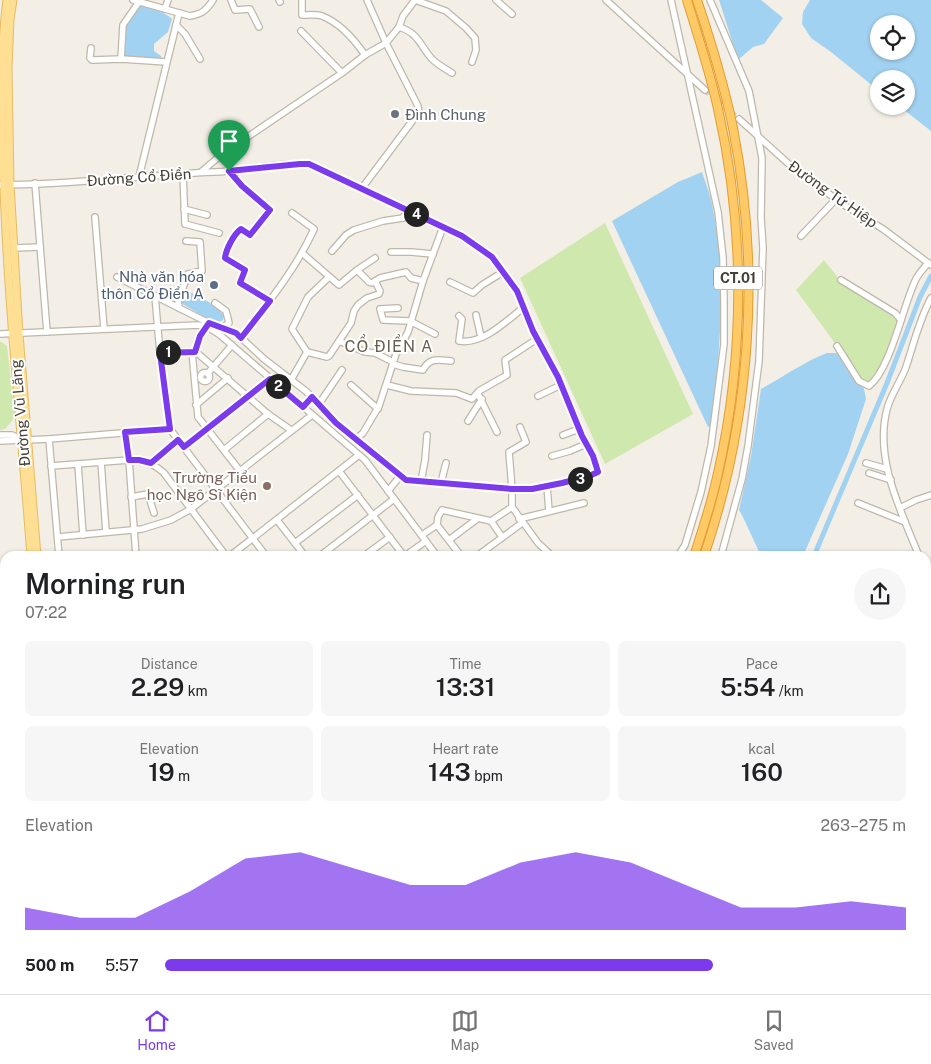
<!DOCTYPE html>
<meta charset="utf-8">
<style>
:root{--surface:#fff;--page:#f6f6f6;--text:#202124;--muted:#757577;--line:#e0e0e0;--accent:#7c3aed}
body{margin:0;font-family:"Public Sans",sans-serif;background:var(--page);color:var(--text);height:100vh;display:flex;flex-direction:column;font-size:19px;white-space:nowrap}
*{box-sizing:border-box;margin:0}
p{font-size:16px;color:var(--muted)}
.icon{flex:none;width:28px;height:28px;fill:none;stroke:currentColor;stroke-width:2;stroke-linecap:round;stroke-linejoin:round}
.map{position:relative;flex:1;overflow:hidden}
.sheet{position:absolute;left:0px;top:551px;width:931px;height:444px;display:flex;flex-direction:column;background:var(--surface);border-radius:15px 15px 0 0;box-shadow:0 1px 4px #0004}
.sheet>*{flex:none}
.fabs{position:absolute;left:870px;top:15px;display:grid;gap:10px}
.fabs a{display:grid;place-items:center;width:45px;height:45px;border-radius:50%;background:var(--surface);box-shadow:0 1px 4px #0004;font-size:25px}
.pin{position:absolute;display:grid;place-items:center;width:42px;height:42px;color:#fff;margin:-51px -21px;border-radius:50% 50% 50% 0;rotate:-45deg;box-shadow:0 0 5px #0007}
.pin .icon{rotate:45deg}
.km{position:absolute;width:25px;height:25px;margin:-12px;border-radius:50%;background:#222;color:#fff;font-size:14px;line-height:25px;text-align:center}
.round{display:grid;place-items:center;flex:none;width:52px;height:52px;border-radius:26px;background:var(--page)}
.overview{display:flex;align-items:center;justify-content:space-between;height:85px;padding:0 25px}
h1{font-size:28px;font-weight:600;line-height:38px}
.metrics{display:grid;grid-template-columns:repeat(3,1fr);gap:8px;height:85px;padding:5px 25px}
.metrics div{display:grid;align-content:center;border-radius:8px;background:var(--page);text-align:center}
.metrics b{font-size:25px;font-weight:600}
.metrics small{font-size:14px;font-weight:400}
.metrics p{font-size:14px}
.chart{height:140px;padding:10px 25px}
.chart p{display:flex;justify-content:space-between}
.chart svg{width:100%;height:90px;margin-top:5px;fill:var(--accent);opacity:.7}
ul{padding:0 25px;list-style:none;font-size:16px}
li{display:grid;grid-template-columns:80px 60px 1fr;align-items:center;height:38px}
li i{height:12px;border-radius:6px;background:var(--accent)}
.dock{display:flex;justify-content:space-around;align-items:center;height:70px;border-top:1px solid var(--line);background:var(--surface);font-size:14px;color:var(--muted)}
.dock a{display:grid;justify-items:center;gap:2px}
.dock .active{color:var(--accent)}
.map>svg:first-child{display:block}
.green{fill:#cfe8ae}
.water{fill:#a2d2f1;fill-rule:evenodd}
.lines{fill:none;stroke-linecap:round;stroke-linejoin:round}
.canal{stroke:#a2d2f1;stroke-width:5}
.minor-tunnel{stroke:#d0ccc3;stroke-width:5.5;stroke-dasharray:5.5 3;stroke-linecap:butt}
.minor-casing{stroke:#bfb7a9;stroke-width:8}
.major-casing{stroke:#e5bc62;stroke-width:9}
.highway-casing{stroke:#e09d34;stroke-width:10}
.minor{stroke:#fff;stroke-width:5.5}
.major{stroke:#ffdf94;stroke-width:7}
.highway{stroke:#ffc966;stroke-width:8}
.route-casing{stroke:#fff;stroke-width:10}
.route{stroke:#7c3aed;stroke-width:6}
.worship-dot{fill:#6b7280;stroke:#fff;stroke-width:2}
.service-dot{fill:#5c6f8a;stroke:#fff;stroke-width:2}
.education-dot{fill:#8d6e63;stroke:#fff;stroke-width:2}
.labels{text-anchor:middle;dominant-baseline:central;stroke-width:4;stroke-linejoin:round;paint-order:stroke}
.shield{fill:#fff;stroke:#7e7972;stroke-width:1}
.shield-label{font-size:14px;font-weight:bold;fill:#463f35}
.worship-label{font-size:15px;fill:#5b616d;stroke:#fff;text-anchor:start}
.street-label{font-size:15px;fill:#463f35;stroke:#fff}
.service-label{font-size:15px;fill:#4e5e75;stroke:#fff;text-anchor:end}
.education-label{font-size:15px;fill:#785e54;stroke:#fff;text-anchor:end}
.neighbourhood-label{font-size:16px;letter-spacing:1px;fill:#695d4c;stroke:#fff}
</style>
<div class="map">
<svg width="931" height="994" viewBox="0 0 931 994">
<rect width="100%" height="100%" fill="#f3efe6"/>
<g class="green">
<polygon points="605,223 693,414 605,464 520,278"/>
<polygon points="824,260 844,285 892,314 899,321 875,378 869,384 862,380 796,290"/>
<polygon points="0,341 7,346 15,417 5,429 0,430"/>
</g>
<g class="water">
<polygon points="719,0 761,0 783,18 764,44 753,47 738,60"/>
<path d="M810 0H931V131L899 106H906V79H879V91L831 52 811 38 802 24 803 12ZM879 24H906V51H879Z"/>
<path d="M140 5C152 8 162 10 172 19L168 32 154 44V51L161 56V59L128 57 124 55 126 23Z"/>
<path d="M702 172C706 184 711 196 713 209 727 282 720 353 711 426L708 427 612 221 678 182Z"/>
<path d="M184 289 207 301 216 307 224 316 223 320 218 323C204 318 194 310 181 303V296Z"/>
<path d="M827 353H838L864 389 866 399 848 454 803 556H761L742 515 739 510 751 456 761 389C783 377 804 362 827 353Z"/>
<polygon points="926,585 927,608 931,612 931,777 926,780"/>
<polygon points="931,833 931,933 926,937 926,834"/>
<rect x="740" y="990" width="79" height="4"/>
</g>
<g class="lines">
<g class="canal">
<polyline points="814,556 887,383 920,297 931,276"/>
<polyline points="737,994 737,990"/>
</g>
<polyline class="minor-tunnel" points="705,90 739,119"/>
<defs>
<g id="minor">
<path d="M133 0 190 16C202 14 207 10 213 0"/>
<polyline points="231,0 235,10 250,9 259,27"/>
<polyline points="279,0 280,2"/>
<path d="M302 0V15C308 15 316 14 322 16 340 23 354 39 365 55"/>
<polyline points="415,0 446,11 466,28 475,38 476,50 472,62"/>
<polyline points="496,0 512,14"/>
<polyline points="606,0 705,90"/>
<polyline points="671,0 718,212 723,258 724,301 724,344 711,446 701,492 685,545 678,556"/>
<polyline points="710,0 749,91 762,158 761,217 763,248 759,361 748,446 742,479 721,556"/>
<polyline points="165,9 168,0"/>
<polyline points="176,25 185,34 200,59"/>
<path d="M399 27C419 33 420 46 432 59 438 65 446 69 452 73"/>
<polyline points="301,31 342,73"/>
<polyline points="91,48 90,58 92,60 122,59 166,62"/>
<polyline points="121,59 123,25 139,2"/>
<polyline points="739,119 791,166 844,205 883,229 931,265"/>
<path d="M229 171 242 186 269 210 250 235 241 229C234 234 226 250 225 258L245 269 239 283 270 301"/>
<polyline points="201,172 221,155 342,73 365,55 386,43 399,27 403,16 415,0"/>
<polyline points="183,174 185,224 219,233"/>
<polyline points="139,177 179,13"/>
<polyline points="35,183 47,332"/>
<path d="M0 185C71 185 143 175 214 172 245 171 278 162 309 164L443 227 462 236 491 257 517 291 533 331 558 377 582 436 593 456 598 472 589 476 562 483 532 489H512L406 480 336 423 307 392 264 359 236 333 209 323 117 277"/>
<polyline points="362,188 419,112 418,106 386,43 367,0"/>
<polyline points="184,209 207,215"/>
<polyline points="95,217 104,329"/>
<polyline points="801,236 836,199"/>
<polyline points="14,248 40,247"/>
<polyline points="332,251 346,235 354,230 383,221 403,218 407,210"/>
<polyline points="391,252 411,252 433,254"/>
<polyline points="302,253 339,285 357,270"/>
<polyline points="375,258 357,270 369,282 372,283 380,278 406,272 411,278 423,281"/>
<polyline points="841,280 895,313 901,320"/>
<polyline points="450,282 473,293 482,285 503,272"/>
<polyline points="155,296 160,353 170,429 266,556"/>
<polyline points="215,303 226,311 229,323 222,328"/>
<polyline points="179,308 178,301 188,274 202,271 200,242 186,241"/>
<polyline points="398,308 380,309 383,320 410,321 435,334"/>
<polyline points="476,315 481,337"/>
<path d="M459 316 462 319 459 341C483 345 506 321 523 308"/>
<polyline points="0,334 198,325 206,326 220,335 365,460 437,556"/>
<path d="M241 338C268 303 296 269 314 229L292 213"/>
<polyline points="339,341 365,352 375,353 393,362"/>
<path d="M837 346 859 381 869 386C891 369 903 305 916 279 919 273 924 268 928 263"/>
<polyline points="192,352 198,417 240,471"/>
<polyline points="195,352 198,340 207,325"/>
<polyline points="307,352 292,329 308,297 329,277"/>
<polyline points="160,353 189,351 196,352 268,414 291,430"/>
<path d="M393 364 403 367 423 370C430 357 438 360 451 361"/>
<circle cx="205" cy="377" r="4.5"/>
<polyline points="208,373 232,345"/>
<polyline points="291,380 307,352 327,357 329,356 351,323 354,311 358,305 367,298 379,294 380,291 375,281"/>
<polyline points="351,385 378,409"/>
<polyline points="387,385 411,391 456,393 472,399 479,391 507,375 505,360 537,339"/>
<polyline points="478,394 497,432"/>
<polyline points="538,396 561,385"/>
<polyline points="319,404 342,370"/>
<polyline points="196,405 228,378"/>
<polyline points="468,421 482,399"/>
<polyline points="520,427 526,442 509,452 512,489 512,507 538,543 552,556"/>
<polyline points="125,432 129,460 136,556"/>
<polyline points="0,435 12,435 20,439"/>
<polyline points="563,435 579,429"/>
<polyline points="356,439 363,433 379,406 396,354 408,332 423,281 443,227"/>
<polyline points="0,441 49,439"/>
<polyline points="184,447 270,379"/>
<polyline points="224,450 268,414"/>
<polyline points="552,456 570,451 586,444"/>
<polyline points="101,462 106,532"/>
<polyline points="151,463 178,440"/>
<polyline points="866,463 887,469"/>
<polyline points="78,464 83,535"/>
<path d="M51 466 129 460C144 460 153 463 164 473L226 556"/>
<polyline points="339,471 404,556"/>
<polyline points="869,473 891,480"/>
<polyline points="421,482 425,460 427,435"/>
<polyline points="441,483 446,463"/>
<polyline points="547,486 549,511"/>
<polyline points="388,491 401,475"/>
<polyline points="131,497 148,494 154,513"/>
<polyline points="858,503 905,522"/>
<polyline points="900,508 916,500 931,495"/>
<polyline points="519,519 584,503"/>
<polyline points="277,520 305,556"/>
<polyline points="491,521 502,537"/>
<polyline points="422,535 437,525"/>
<polyline points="58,537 142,529 171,520 191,509 312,415"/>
<polyline points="449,540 477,519"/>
<polyline points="295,543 358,495"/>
<polyline points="59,556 49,439 170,429"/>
<polyline points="230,556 359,455"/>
<polyline points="320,556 394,499"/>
<polyline points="364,556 390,537"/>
<polyline points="405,556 426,541"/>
<polyline points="461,556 437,525 438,517 442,510 491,521 512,507"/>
<polyline points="477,556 522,523"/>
<path d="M919 556C901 511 874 459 887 409 891 394 901 381 906 367 914 343 919 320 931 298"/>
<polyline points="926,570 931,572"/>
<polyline points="0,605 5,605"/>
<polyline points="0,640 5,640"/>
<polyline points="0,669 5,669"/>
<polyline points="0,681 5,680"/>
<polyline points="0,710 5,710"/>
<polyline points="0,745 5,745"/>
<polyline points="0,783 5,783"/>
<polyline points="926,785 931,784"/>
<path d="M0 792C1 810 10 857 0 871"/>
<polyline points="0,942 5,938"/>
<polyline points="336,990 338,994"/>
<polyline points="0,993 8,990"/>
<polyline points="527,994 528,990"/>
<polyline points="568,994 569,990"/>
<polyline points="827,994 828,990"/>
</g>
<g id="major">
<path d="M7 0C0 51 2 104 3 155 6 289 21 423 31 556"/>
<polyline points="13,0 10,19 8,68 10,184 19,334 37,556"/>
<polyline points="926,806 931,805"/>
<polyline points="125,990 128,994"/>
<polyline points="852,994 852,990"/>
</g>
<g id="highway">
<path d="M687 0C698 36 710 72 718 109 745 228 745 354 718 473 712 501 703 529 694 556"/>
<path d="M697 0C711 42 724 84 733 128 761 270 751 418 704 556"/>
<polyline points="542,994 543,990"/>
<polyline points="553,994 554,990"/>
</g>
</defs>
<use href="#minor" class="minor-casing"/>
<use href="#major" class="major-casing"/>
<use href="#highway" class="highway-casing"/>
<use href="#minor" class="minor"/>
<use href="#major" class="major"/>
<use href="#highway" class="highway"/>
</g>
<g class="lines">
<defs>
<path id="route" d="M300 164H309L443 227 462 236 492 257 517 291 533 331 558 377 582 436 593 456 598 472 589 476 562 483 532 489H512L406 480 336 423 312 397 303 407 270 379 184 447 178 440 151 463 139 460H129L125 432 170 429 160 353 195 352 200 336 209 323 236 333 241 338 270 301 240 283 245 270 225 258C226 249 234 234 241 229L250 235 270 210 242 186 229 171Z"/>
</defs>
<use href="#route" class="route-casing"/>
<use href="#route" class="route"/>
</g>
<circle class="worship-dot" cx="395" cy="114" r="5"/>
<circle class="service-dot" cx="214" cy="285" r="5"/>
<circle class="education-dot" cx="267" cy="486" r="5"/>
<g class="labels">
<rect class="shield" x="714" y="266.5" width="48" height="23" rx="4"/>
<g class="shield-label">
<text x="738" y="278">CT.01</text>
</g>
<g class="worship-label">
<text x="405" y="114">Đình Chung</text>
</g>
<g class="street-label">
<text transform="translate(139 177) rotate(-4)">Đường Cổ Điển</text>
<text transform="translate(833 194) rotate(35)">Đường Tứ Hiệp</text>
<text transform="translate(20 413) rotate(-95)">Đường Vũ Lăng</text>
</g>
<g class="service-label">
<text x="204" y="276">Nhà văn hóa<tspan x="204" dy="17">thôn Cổ Điển A</tspan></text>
</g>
<g class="education-label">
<text x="257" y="477">Trường Tiểu<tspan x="257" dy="17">học Ngô Sĩ Kiện</tspan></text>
</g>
<g class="neighbourhood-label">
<text x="389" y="346">CỔ ĐIỂN A</text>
</g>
</g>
</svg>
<div class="fabs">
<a><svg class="icon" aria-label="locate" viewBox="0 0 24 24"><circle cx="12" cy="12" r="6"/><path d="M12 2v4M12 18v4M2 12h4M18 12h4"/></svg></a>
<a><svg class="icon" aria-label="layers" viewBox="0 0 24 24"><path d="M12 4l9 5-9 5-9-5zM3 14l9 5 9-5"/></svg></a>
</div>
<div class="pin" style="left:229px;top:171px;background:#1e9e55"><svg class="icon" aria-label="arrive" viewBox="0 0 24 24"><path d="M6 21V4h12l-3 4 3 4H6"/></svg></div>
<b class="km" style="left:168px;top:352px">1</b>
<b class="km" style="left:278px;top:386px">2</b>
<b class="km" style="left:580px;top:479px">3</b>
<b class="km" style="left:416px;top:214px">4</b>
<section class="sheet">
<div class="overview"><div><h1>Morning run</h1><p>07:22</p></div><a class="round"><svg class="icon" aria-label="share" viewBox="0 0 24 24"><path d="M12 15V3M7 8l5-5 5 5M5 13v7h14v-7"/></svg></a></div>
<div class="metrics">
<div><p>Distance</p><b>2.29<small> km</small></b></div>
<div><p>Time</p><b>13:31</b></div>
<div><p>Pace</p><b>5:54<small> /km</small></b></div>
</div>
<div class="metrics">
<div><p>Elevation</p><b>19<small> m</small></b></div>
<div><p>Heart rate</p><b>143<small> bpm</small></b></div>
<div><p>kcal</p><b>160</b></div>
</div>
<div class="chart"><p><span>Elevation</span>263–275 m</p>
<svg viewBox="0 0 160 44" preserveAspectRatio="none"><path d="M0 44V33L10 38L20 38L30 25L40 9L50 6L60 14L70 22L80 22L90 11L100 6L110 11L120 22L130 33L140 33L150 30L160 33V44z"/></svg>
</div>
<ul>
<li><b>500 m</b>5:57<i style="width:74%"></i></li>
</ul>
</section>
</div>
<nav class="dock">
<a class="active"><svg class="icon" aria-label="home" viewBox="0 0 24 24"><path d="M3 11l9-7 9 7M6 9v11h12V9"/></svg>Home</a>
<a><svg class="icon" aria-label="map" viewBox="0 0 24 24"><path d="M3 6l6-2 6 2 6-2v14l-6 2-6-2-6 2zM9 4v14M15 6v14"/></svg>Map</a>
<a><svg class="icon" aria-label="saved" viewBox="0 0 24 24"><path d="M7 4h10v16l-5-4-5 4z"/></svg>Saved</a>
</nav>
